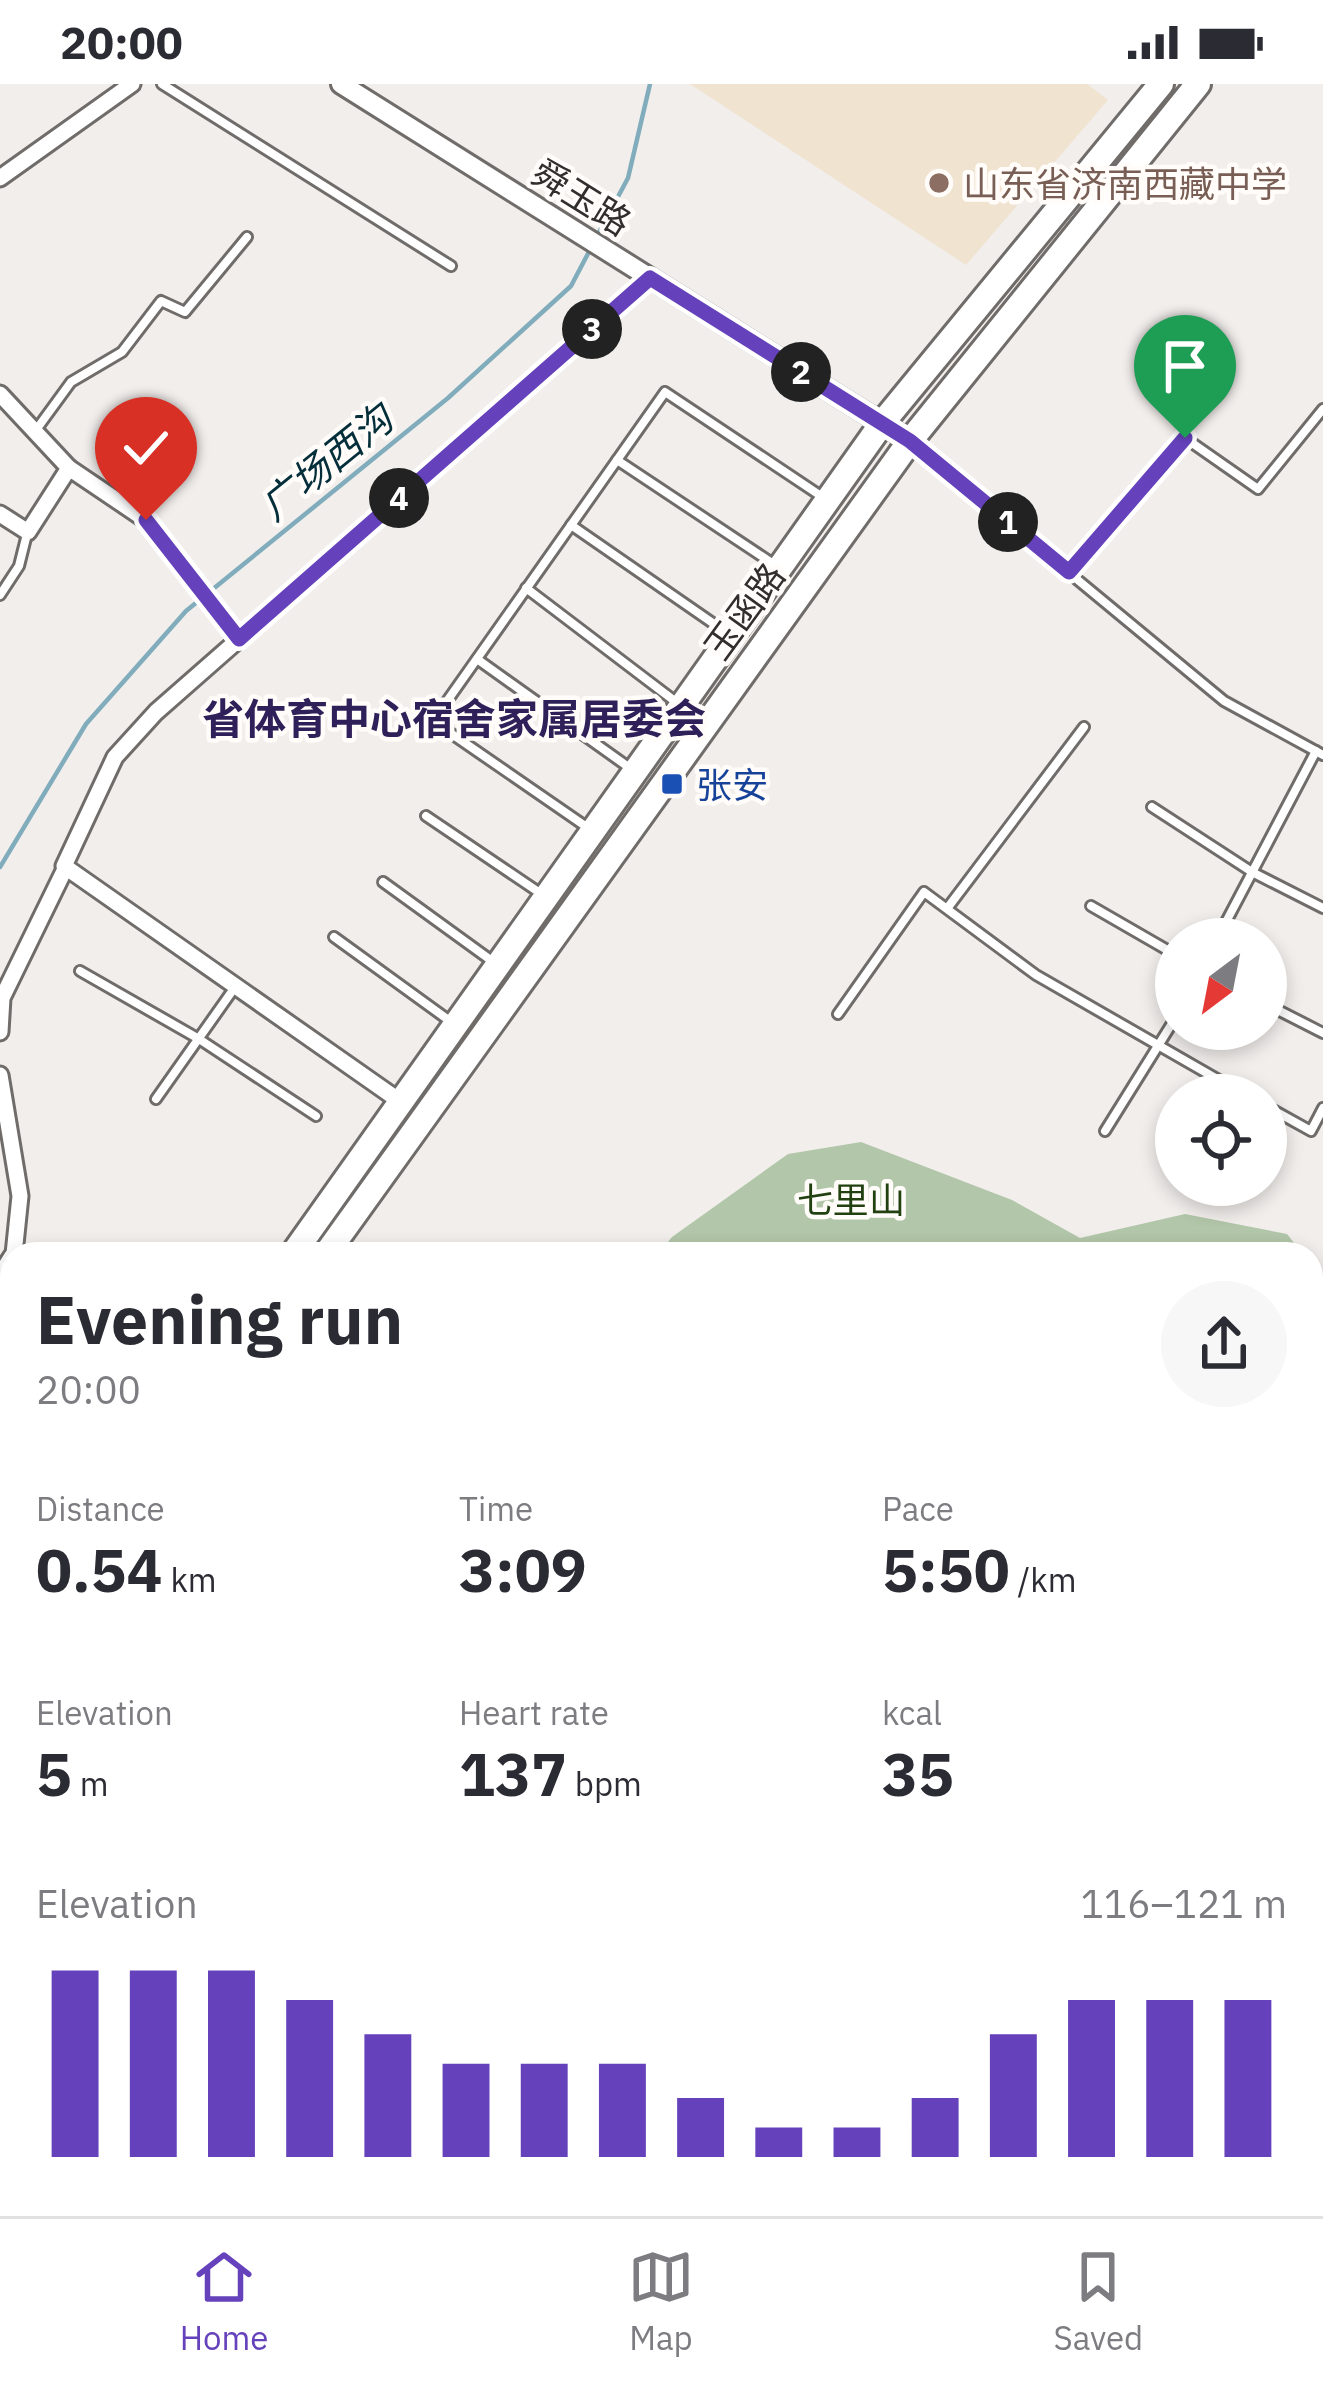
<!DOCTYPE html>
<meta charset="utf-8">
<style>
:root{--surface:#fff;--page:#f7f7f7;--text:#2b2b33;--muted:#7c7c81;--line:#e1e1e2;--accent:#6542bb}
body{margin:0;font-family:"IBM Plex Sans","Noto Sans SC",sans-serif;background:var(--page);color:var(--text);height:100vh;display:flex;flex-direction:column;font-size:45px;white-space:nowrap}
*{box-sizing:border-box;margin:0}
p{font-size:39px;color:var(--muted)}
.icon{flex:none;width:66px;height:66px;fill:none;stroke:currentColor;stroke-width:2;stroke-linecap:round;stroke-linejoin:round}
.map{position:relative;flex:1;overflow:hidden}
.drawer{position:absolute;left:0px;top:1158px;width:1323px;height:975px;display:flex;flex-direction:column;background:var(--surface);border-radius:36px 36px 0 0;box-shadow:0 6px 18px #0003}
.drawer>*{flex:none}
.needle{width:78px;rotate:212deg}
.fabs{position:absolute;left:1155px;top:834px;display:grid;gap:24px}
.fabs a{display:grid;place-items:center;width:132px;height:132px;border-radius:50%;background:var(--surface);box-shadow:0 6px 18px #0003;font-size:60px}
.pin{position:absolute;display:grid;place-items:center;width:102px;height:102px;color:#fff;margin:-123px -51px;border-radius:50% 50% 50% 0;rotate:-45deg;box-shadow:0 0 12px #0007}
.pin .icon{rotate:45deg}
.km{position:absolute;width:60px;height:60px;margin:-30px;border-radius:50%;background:#222;color:#fff;font-size:33px;line-height:60px;text-align:center}
.round{display:grid;place-items:center;flex:none;width:126px;height:126px;border-radius:63px;background:var(--page)}
.summary{display:flex;align-items:center;justify-content:space-between;height:204px;padding:0 36px}
h1{font-size:66px;font-weight:700;line-height:90px}
.stats{display:grid;grid-template-columns:repeat(3,1fr);gap:18px;height:204px;padding:12px 36px}
.stats div{display:grid;align-content:center}
.stats b{font-size:60px;font-weight:700}
.stats small{font-size:33px;font-weight:400}
.stats p{font-size:33px}
.chart{height:336px;padding:24px 36px}
.chart p{display:flex;justify-content:space-between}
.chart svg{width:100%;height:216px;margin-top:12px;stroke:var(--accent);stroke-width:6}
.status{display:flex;justify-content:space-between;align-items:center;height:84px;padding:0 60px;background:var(--surface);direction:ltr}
.status svg{height:33px;fill:currentColor}
.tabs{display:flex;justify-content:space-around;align-items:center;height:168px;border-top:3px solid var(--line);background:var(--surface);font-size:33px;color:var(--muted)}
.tabs a{display:grid;justify-items:center;gap:6px}
.tabs .current{color:var(--accent)}
.map>svg:first-child{display:block}
.education{fill:#f0e3d0}
.green{fill:#b2c6a9}
.lines{fill:none;stroke-linecap:round;stroke-linejoin:round}
.stream{stroke:#80acbc;stroke-width:4.5}
.service-casing{stroke:#6f6c6a;stroke-width:14}
.minor-casing{stroke:#6f6c6a;stroke-width:21}
.tertiary-casing{stroke:#6f6c6a;stroke-width:24}
.secondary-casing{stroke:#6f6c6a;stroke-width:27}
.primary-casing{stroke:#6f6c6a;stroke-width:30}
.path{stroke:#afacaa;stroke-width:3;stroke-dasharray:3 9;stroke-linecap:butt}
.service{stroke:#fff;stroke-width:8}
.minor{stroke:#fff;stroke-width:15}
.tertiary{stroke:#fff;stroke-width:18}
.secondary{stroke:#fff;stroke-width:21}
.primary{stroke:#fff;stroke-width:24}
.route-casing{stroke:#fff;stroke-width:24}
.route{stroke:#6542bb;stroke-width:15}
.education-dot{fill:#8d6e63;stroke:#fffcf9;stroke-width:4.5}
.transit-dot{fill:#1a4fb4;stroke:#fffcf9;stroke-width:4.5}
.labels{text-anchor:middle;dominant-baseline:central;stroke-width:9;stroke-linejoin:round;paint-order:stroke}
.education-label{font-size:36px;fill:#785e54;stroke:#fffcf9;text-anchor:start}
.street-label{font-size:36px;fill:#302f2e;stroke:#fffcf9}
.transit-label{font-size:36px;fill:#164399;stroke:#fffcf9;text-anchor:start}
.park-label{font-size:36px;fill:#224111;stroke:#fffcf9}
.water-label{font-size:39px;font-style:italic;fill:#032e3a;stroke:#fffcf9}
.quarter-label{font-size:42px;font-weight:bold;fill:#2f205a;stroke:#fffcf9}
</style>
<div class="status"><b>20:00</b><svg viewBox="0 0 49 12"><path d="M0 12V9h3v3zM5 12V6h3v6zM10 12V3h3v9zM15 12V0h3v12zM26 1h20v11H26zM47 4h2v5h-2z"/></svg></div>
<div class="map">
<svg width="1323" height="2132" viewBox="0 0 1323 2132">
<rect width="100%" height="100%" fill="#f2eeec"/>
<polygon class="education" points="690,0 1087,0 1108,16 966,181"/>
<g class="green">
<polygon points="861,1058 1012,1116 1080,1154 1185,1130 1287,1150 1303,1170 658,1170 672,1153 788,1070"/>
<polygon points="1311,1181 1323,1196 1323,1532 1311,1524"/>
<polygon points="215,2121 502,2121 509,2132 161,2132"/>
</g>
<g class="lines">
<g class="stream">
<polyline points="597,152 628,94 650,0"/>
<polyline points="0,783 86,640 186,527 448,314 571,202 592,162"/>
</g>
<defs>
<g id="service">
<polyline points="162,0 451,182"/>
<polyline points="36,346 71,298 122,268 161,217 185,228 247,153"/>
<polyline points="911,358 1224,617 1323,671"/>
<polyline points="617,376 778,483"/>
<polyline points="571,441 730,551"/>
<polyline points="1069,488 1185,354 1258,405 1323,325"/>
<polyline points="526,504 676,618"/>
<polyline points="0,511 19,482 27,450"/>
<polyline points="477,575 634,687"/>
<polyline points="1152,723 1252,788 1323,824"/>
<polyline points="426,732 540,809"/>
<polyline points="591,746 433,637 665,308 821,412"/>
<polyline points="383,798 492,877"/>
<polyline points="949,822 1084,643"/>
<polyline points="1091,822 1176,871"/>
<polyline points="334,853 454,940"/>
<polyline points="1217,855 1316,667"/>
<polyline points="80,887 199,955 316,1032"/>
<polyline points="1266,920 1323,949"/>
<polyline points="838,930 924,808 1036,891 1245,1011"/>
<polyline points="156,1015 235,903"/>
<polyline points="1266,1022 1311,1047 1323,1024"/>
<polyline points="1105,1047 1176,933"/>
<polyline points="0,1262 12,1271"/>
<polyline points="0,1452 12,1460"/>
<polyline points="0,1826 12,1834"/>
<polyline points="0,1895 12,1902"/>
<polyline points="0,1950 12,1958"/>
<polyline points="213,2132 220,2121"/>
<polyline points="298,2132 360,2121"/>
</g>
<g id="minor">
<polyline points="0,94 132,0"/>
<polyline points="0,310 69,384"/>
<polyline points="0,430 28,448 69,384 146,436 239,555"/>
<polyline points="0,948 2,914 64,787"/>
<polyline points="0,991 20,1112 14,1170"/>
<polyline points="401,1018 64,782 115,673 156,628 650,194"/>
<polyline points="0,1191 12,1172"/>
</g>
<g id="tertiary">
<polyline points="341,0 910,357"/>
<polyline points="623,2121 638,2132"/>
<polyline points="694,2132 701,2121"/>
</g>
<g id="secondary">
<polyline points="0,1669 12,1678"/>
<polyline points="1311,2061 1323,2066"/>
</g>
<g id="primary">
<polyline points="293,1170 883,338 1161,0"/>
<polyline points="326,1170 910,357 1198,0"/>
<polyline points="0,1589 12,1572"/>
<polyline points="0,1644 12,1626"/>
</g>
</defs>
<use href="#service" class="service-casing"/>
<use href="#minor" class="minor-casing"/>
<use href="#tertiary" class="tertiary-casing"/>
<use href="#secondary" class="secondary-casing"/>
<use href="#primary" class="primary-casing"/>
<polyline class="path" points="1311,1271 1323,1254"/>
<use href="#service" class="service"/>
<use href="#minor" class="minor"/>
<use href="#tertiary" class="tertiary"/>
<use href="#secondary" class="secondary"/>
<use href="#primary" class="primary"/>
</g>
<g class="lines">
<defs>
<polyline id="route" points="146,436 239,555 650,194 910,357 1069,488 1185,354"/>
</defs>
<use href="#route" class="route-casing"/>
<use href="#route" class="route"/>
</g>
<circle class="education-dot" cx="939" cy="99" r="12"/>
<rect class="transit-dot" x="660" y="688" width="24" height="24" rx="6"/>
<g class="labels">
<g class="education-label">
<text x="963" y="99">山东省济南西藏中学</text>
</g>
<g class="street-label">
<text transform="translate(582 113) rotate(32)">舜玉路</text>
<text transform="translate(744 527) rotate(-54)">玉函路</text>
</g>
<g class="transit-label">
<text x="696" y="700">张安</text>
</g>
<g class="park-label">
<text x="851" y="1115">七里山</text>
</g>
<g class="water-label">
<text transform="translate(326 378) rotate(-39)">广场西沟</text>
</g>
<g class="quarter-label">
<text x="454" y="634">省体育中心宿舍家属居委会</text>
</g>
</g>
</svg>
<div class="fabs">
<a><svg class="needle" viewBox="-14 -14 28 28"><path d="M0-13l5 13h-10z" fill="#e53935"/><path d="M0 13l5-13h-10z" fill="#7c7c81"/></svg></a>
<a><svg class="icon" aria-label="locate" viewBox="0 0 24 24"><circle cx="12" cy="12" r="6"/><path d="M12 2v4M12 18v4M2 12h4M18 12h4"/></svg></a>
</div>
<div class="pin" style="left:1185px;top:354px;background:#1e9e55"><svg class="icon" aria-label="arrive" viewBox="0 0 24 24"><path d="M6 21V4h12l-3 4 3 4H6"/></svg></div>
<div class="pin" style="left:146px;top:436px;background:#d93025"><svg class="icon" aria-label="check" viewBox="0 0 24 24"><path d="M5 12l5 5 9-10"/></svg></div>
<b class="km" style="left:1008px;top:438px">1</b>
<b class="km" style="left:801px;top:288px">2</b>
<b class="km" style="left:592px;top:245px">3</b>
<b class="km" style="left:399px;top:414px">4</b>
<section class="drawer">
<div class="summary"><div><h1>Evening run</h1><p>20:00</p></div><a class="round"><svg class="icon" aria-label="share" viewBox="0 0 24 24"><path d="M12 15V3M7 8l5-5 5 5M5 13v7h14v-7"/></svg></a></div>
<div class="stats">
<div><p>Distance</p><b>0.54<small> km</small></b></div>
<div><p>Time</p><b>3:09</b></div>
<div><p>Pace</p><b>5:50<small> /km</small></b></div>
</div>
<div class="stats">
<div><p>Elevation</p><b>5<small> m</small></b></div>
<div><p>Heart rate</p><b>137<small> bpm</small></b></div>
<div><p>kcal</p><b>35</b></div>
</div>
<div class="chart"><p><span>Elevation</span>116–121 m</p>
<svg viewBox="0 0 160 44" preserveAspectRatio="none"><path d="M5 44V6M15 44V6M25 44V6M35 44V12M45 44V19M55 44V25M65 44V25M75 44V25M85 44V32M95 44V38M105 44V38M115 44V32M125 44V19M135 44V12M145 44V12M155 44V12"/></svg>
</div>
</section>
</div>
<nav class="tabs">
<a class="current"><svg class="icon" aria-label="home" viewBox="0 0 24 24"><path d="M3 11l9-7 9 7M6 9v11h12V9"/></svg>Home</a>
<a><svg class="icon" aria-label="map" viewBox="0 0 24 24"><path d="M3 6l6-2 6 2 6-2v14l-6 2-6-2-6 2zM9 4v14M15 6v14"/></svg>Map</a>
<a><svg class="icon" aria-label="saved" viewBox="0 0 24 24"><path d="M7 4h10v16l-5-4-5 4z"/></svg>Saved</a>
</nav>
